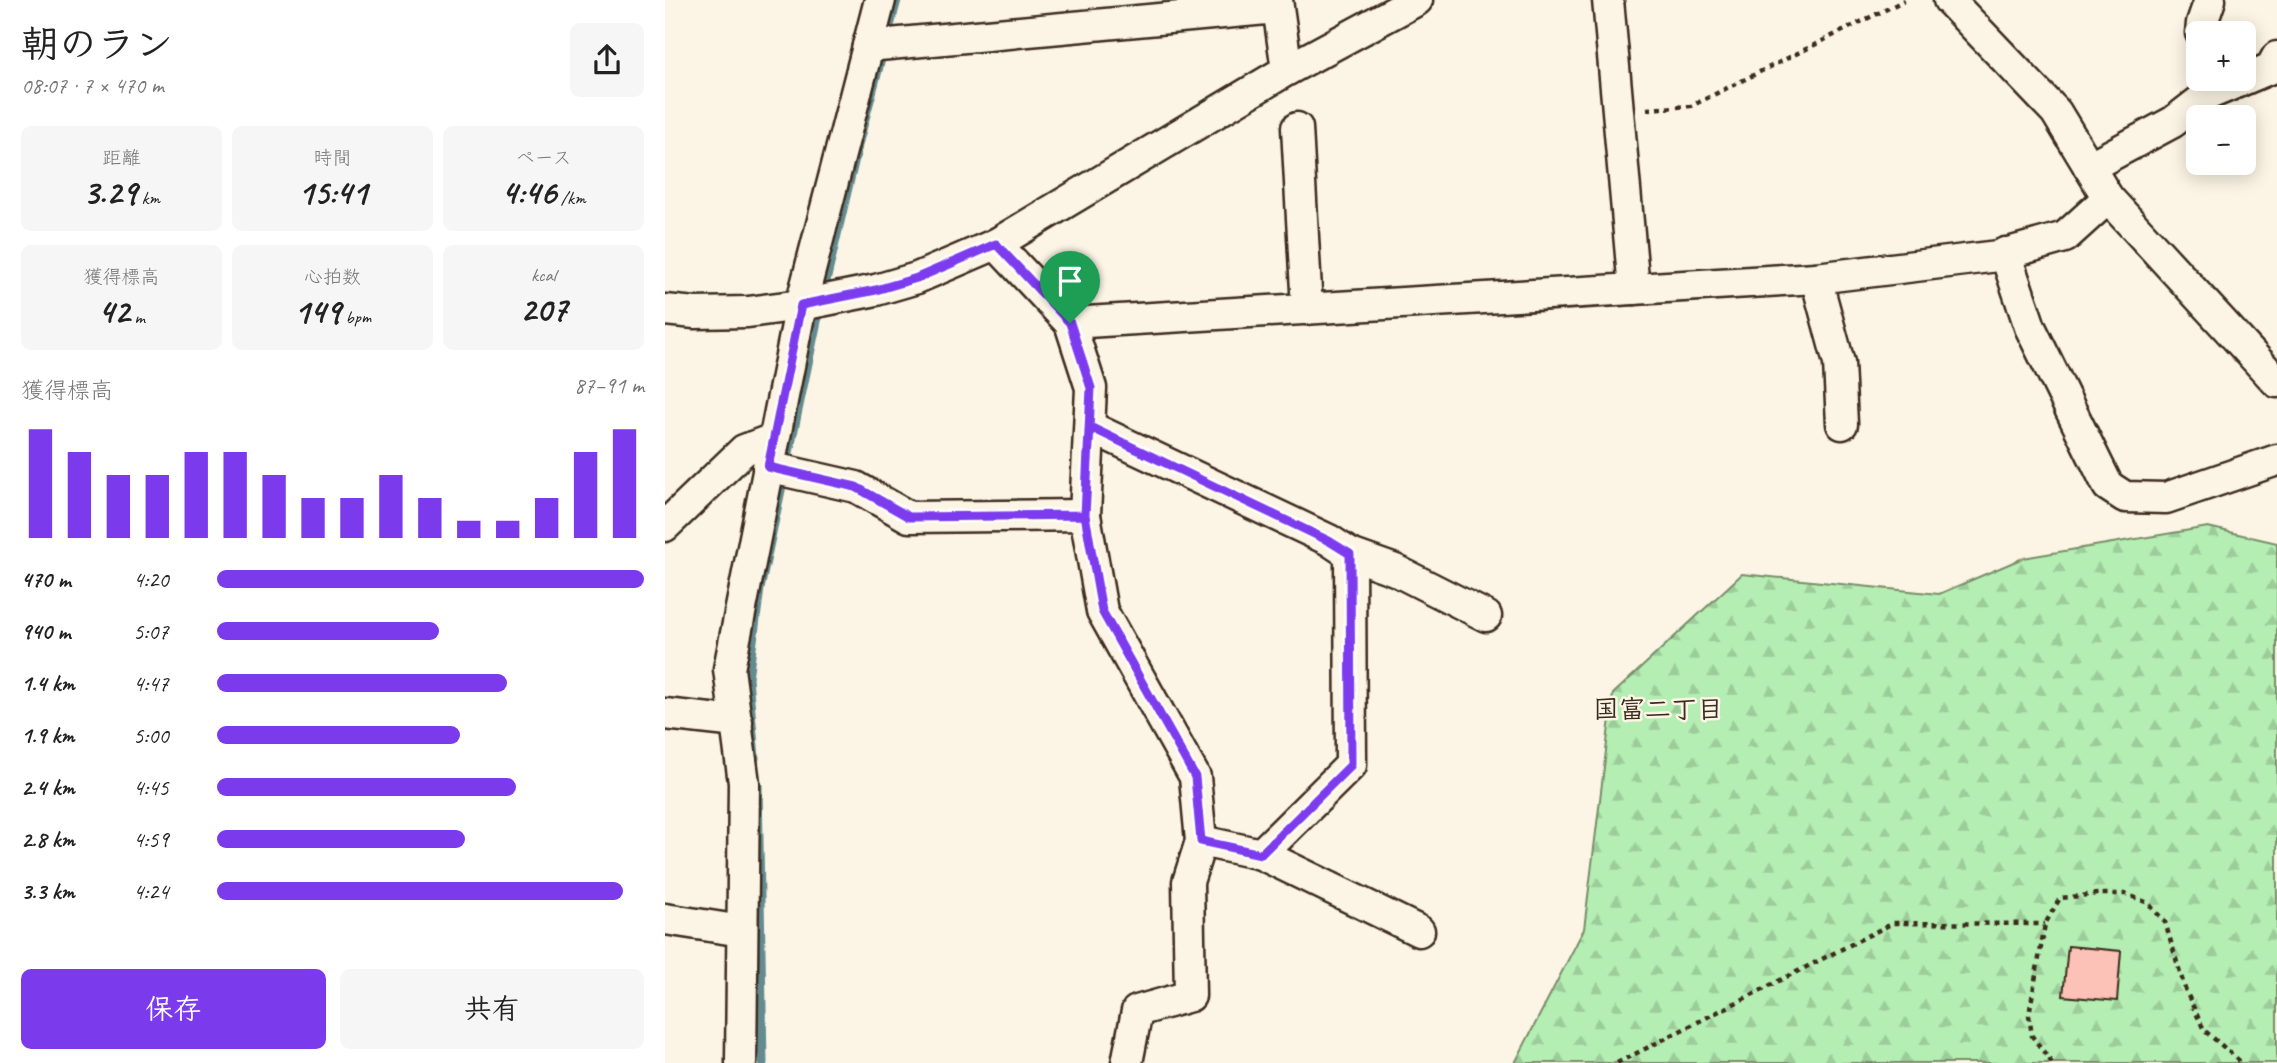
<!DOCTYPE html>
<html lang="ja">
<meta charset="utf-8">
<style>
:root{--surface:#fff;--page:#f6f6f6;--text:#222;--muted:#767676;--accent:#7c3aed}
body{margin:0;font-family:Caveat,"Klee One",sans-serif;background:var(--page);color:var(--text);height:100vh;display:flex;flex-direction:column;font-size:26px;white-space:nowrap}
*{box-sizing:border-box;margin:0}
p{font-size:23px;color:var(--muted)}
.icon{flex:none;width:38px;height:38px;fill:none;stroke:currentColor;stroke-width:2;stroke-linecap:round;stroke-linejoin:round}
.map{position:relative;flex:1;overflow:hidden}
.side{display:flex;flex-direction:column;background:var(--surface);width:665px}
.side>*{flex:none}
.tools{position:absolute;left:1521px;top:21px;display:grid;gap:14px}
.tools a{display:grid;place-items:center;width:70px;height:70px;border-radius:10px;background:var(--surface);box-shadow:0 4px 18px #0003;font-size:35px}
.pin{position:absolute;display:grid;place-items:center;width:60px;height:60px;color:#fff;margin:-72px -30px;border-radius:50% 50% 50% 0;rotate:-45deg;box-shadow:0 0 7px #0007}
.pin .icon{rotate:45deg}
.round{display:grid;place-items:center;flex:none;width:74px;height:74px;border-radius:10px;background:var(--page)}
.summary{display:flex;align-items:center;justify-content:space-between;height:119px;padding:0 21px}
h1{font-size:38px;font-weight:700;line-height:52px}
.stats{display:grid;grid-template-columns:repeat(3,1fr);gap:10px;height:119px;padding:7px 21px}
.stats div{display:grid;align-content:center;border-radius:10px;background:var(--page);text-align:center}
.stats b{font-size:35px;font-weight:700}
.stats small{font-size:19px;font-weight:400}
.stats p{font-size:19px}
.chart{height:196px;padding:14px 21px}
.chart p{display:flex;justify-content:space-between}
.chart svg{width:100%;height:126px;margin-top:7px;stroke:var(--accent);stroke-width:6}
.action{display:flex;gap:14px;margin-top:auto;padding:14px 21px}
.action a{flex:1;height:80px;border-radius:10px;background:var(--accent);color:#fff;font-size:28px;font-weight:700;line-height:80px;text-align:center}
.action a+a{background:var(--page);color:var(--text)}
ul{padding:0 21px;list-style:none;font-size:23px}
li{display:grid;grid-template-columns:112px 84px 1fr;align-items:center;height:52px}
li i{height:18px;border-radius:9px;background:var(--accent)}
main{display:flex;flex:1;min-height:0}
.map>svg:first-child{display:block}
.forest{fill:url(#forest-firs);stroke:#788c68;stroke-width:2}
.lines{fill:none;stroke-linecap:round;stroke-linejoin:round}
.stream{stroke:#638b90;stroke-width:9}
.building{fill:#fcc1b7;stroke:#3b2a1e;stroke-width:2}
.minor-casing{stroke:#3b2a1e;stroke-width:35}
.path{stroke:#3b2a1e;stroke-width:4.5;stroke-dasharray:5 5;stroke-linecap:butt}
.minor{stroke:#fcf5e5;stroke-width:30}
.route-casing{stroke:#fff;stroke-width:14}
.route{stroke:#7c3aed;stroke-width:9}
.labels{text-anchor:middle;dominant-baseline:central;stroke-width:5;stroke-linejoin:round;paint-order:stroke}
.neighbourhood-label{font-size:26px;font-weight:bold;fill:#3b2a1e;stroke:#fcf5e5}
</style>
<main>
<section class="side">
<div class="summary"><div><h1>朝のラン</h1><p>08:07 · 7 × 470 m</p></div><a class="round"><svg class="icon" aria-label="share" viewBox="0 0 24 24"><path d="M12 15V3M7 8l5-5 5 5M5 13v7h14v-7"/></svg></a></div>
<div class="stats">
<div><p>距離</p><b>3.29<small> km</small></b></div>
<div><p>時間</p><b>15:41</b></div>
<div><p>ペース</p><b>4:46<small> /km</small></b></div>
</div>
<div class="stats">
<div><p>獲得標高</p><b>42<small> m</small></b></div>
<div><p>心拍数</p><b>149<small> bpm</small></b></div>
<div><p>kcal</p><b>207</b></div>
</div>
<div class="chart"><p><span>獲得標高</span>87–91 m</p>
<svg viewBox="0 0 160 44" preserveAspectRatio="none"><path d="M5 44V6M15 44V14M25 44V22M35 44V22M45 44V14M55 44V14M65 44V22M75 44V30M85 44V30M95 44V22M105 44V30M115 44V38M125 44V38M135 44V30M145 44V14M155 44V6"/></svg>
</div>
<ul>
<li><b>470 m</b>4:20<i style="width:100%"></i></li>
<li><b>940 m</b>5:07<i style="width:52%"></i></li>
<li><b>1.4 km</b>4:47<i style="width:68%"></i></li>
<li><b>1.9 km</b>5:00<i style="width:57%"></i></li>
<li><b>2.4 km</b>4:45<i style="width:70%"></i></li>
<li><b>2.8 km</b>4:59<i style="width:58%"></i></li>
<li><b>3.3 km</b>4:24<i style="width:95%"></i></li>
</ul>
<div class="action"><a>保存</a><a>共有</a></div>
</section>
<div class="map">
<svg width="1612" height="1063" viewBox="0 0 1612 1063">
<defs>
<pattern id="forest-firs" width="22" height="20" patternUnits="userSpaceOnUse" patternTransform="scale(1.75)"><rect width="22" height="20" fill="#b4eeb3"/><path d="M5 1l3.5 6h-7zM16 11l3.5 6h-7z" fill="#9ccc9a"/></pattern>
</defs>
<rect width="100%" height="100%" fill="#fcf5e5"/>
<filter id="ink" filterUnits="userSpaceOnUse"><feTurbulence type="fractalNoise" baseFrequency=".0143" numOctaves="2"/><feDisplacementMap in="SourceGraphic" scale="14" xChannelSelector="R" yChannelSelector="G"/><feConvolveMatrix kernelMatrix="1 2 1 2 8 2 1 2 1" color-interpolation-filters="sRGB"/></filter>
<g filter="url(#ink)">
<polygon class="forest" points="1543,527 1612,543 1612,1063 850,1063 919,929 948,694 1077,574 1274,594 1358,558"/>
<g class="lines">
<g class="stream">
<polyline points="158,294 195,137 232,0"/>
<polyline points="90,758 83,678 95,589 155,307"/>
<polyline points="93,786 98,1063"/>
</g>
</g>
<polygon class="building" points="1403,946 1456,951 1452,1001 1398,996"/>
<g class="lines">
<defs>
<g id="minor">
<polyline points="612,0 622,70"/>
<polyline points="943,0 969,289"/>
<polyline points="1284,0 1391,112 1443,198 1612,382"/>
<polyline points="1536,33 1537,23 1545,0"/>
<polyline points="203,46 612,8"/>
<polyline points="1544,94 1606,68 1612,57"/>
<polyline points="632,128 642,309"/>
<polyline points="1424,167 1508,122 1544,94 1542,79"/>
<polyline points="331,244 405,323 426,388 420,515 437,611 530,777 536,841 523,882 525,996 472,1011 462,1063"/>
<polyline points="1340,253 1365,327 1443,486 1460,497 1501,498 1612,460"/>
<polyline points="1151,278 1174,363 1177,424"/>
<polyline points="0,310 30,313 83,312 136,305 211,290 252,278 331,244 622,70 752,0"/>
<polyline points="405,323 1151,278 1333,256 1400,237 1443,198"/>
<polyline points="425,427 664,540 685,554 686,765 596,854"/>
<polyline points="103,467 191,487 244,517 420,515"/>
<polyline points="0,526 79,450 108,439"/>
<polyline points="685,554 730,570 821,616"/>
<polyline points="0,714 72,722"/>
<polyline points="536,841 596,854 754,931"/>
<polyline points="0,919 77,931"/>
<polyline points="76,1063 79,783 64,669 136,305 215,0"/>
</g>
</defs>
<use href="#minor" class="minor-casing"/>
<g class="path">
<polyline points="982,109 1026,106 1240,0"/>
<polyline points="952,1063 1228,923 1380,924"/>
<polyline points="1387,1063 1367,1036 1364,1015 1380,924 1395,898 1433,894 1461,894 1483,903 1500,922 1520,989 1539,1030 1577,1063"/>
</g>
<use href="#minor" class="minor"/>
</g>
</g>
<g class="lines" filter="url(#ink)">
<defs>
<polyline id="route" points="405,323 331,244 252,278 211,290 136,305 103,467 191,487 244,517 420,515 425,427 664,541 685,554 686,765 596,854 536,841 530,777 437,611 420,515 426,388 405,323"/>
</defs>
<use href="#route" class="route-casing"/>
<use href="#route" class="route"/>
</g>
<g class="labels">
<g class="neighbourhood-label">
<text x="993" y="709">国富二丁目</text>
</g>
</g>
</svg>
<div class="tools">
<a>+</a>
<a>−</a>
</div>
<div class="pin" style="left:405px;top:323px;background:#1e9e55"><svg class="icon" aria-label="arrive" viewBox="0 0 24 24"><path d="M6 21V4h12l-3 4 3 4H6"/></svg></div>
</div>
</main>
